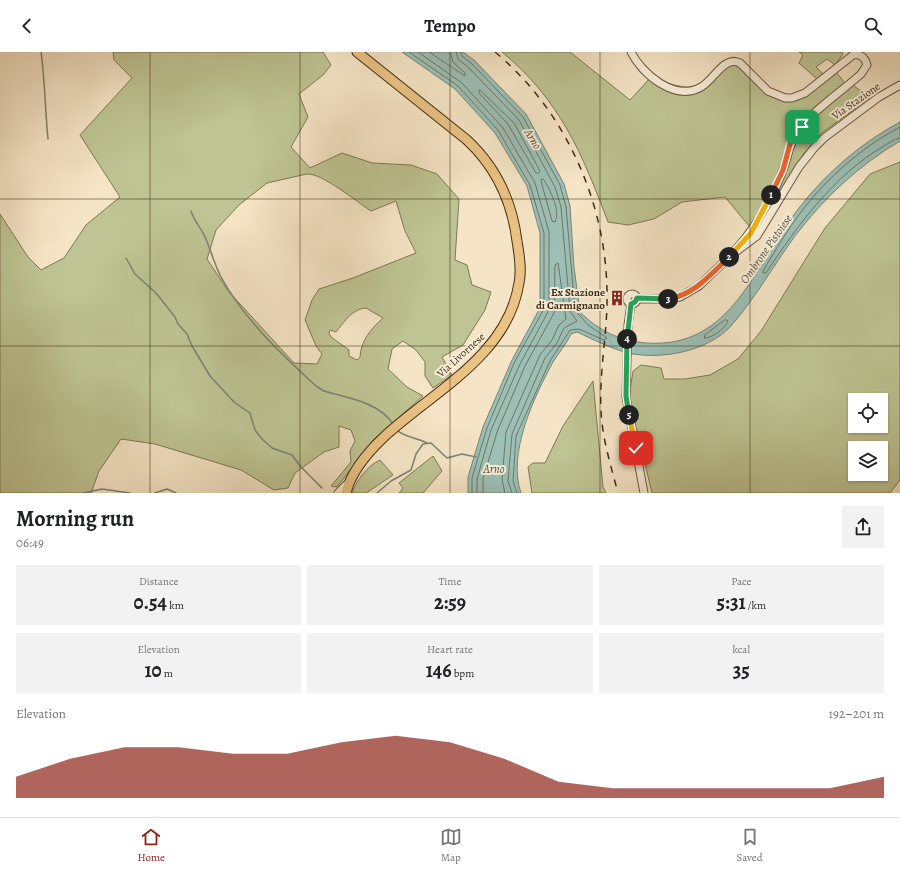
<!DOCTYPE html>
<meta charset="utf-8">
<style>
:root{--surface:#fff;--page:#f2f2f2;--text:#202124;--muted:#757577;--line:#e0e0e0;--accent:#8f2418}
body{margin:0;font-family:Alegreya,serif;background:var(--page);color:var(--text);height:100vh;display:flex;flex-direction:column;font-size:15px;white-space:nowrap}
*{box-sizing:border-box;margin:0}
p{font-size:13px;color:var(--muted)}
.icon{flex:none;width:22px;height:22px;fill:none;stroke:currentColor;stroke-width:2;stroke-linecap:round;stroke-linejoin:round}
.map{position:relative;height:441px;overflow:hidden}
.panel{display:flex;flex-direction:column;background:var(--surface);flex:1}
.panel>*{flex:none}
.fabs{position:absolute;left:848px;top:341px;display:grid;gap:8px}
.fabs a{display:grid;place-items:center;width:40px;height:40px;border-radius:0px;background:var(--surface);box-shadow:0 1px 3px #0004;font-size:20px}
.pin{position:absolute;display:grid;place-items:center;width:34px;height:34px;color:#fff;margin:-17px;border-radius:8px;box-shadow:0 2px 6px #0006}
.km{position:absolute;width:20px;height:20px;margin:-10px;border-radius:50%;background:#222;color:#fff;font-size:11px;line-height:20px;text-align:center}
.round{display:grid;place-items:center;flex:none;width:42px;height:42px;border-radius:0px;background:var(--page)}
.head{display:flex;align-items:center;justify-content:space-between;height:68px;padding:0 16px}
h1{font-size:22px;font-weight:700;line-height:30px}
.metrics{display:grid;grid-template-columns:repeat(3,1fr);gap:6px;height:68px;padding:4px 16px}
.metrics div{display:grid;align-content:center;border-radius:0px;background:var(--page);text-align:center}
.metrics b{font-size:20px;font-weight:700}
.metrics small{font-size:11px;font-weight:400}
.metrics p{font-size:11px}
.chart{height:112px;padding:8px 16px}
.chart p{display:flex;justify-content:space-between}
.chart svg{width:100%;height:72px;margin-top:4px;fill:var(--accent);opacity:.7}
header{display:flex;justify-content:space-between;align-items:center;height:52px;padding:0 16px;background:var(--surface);font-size:18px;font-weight:700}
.dock{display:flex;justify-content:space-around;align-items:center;height:56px;border-top:1px solid var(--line);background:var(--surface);font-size:11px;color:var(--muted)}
.dock a{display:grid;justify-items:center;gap:2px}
.dock .selected{color:var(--accent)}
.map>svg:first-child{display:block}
.green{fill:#bec493;stroke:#7f7852;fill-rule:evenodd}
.water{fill:#9cbfb6;stroke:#778474}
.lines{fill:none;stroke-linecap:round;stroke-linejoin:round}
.shore{stroke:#6e7664;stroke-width:1}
.stream{stroke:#778474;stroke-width:1.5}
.minor-casing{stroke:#6d5a3f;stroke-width:9}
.major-casing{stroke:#402c12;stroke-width:11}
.minor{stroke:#f8eeda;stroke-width:7}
.major{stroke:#eac283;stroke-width:9}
.rail{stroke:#402c12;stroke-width:1.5;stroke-dasharray:7 7;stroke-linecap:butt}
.split-1-casing{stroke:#fff;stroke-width:8}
.split-2-casing{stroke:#fff;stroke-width:8}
.split-3-casing{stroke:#fff;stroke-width:8}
.split-4-casing{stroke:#fff;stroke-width:8}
.split-5-casing{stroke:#fff;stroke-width:8}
.split-6-casing{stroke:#fff;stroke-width:8}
.split-1{stroke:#f0652b;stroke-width:5}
.split-2{stroke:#f5b400;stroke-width:5}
.split-3{stroke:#f0652b;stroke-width:5}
.split-4{stroke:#22a559;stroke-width:5}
.split-5{stroke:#22a559;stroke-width:5}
.split-6{stroke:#f5b400;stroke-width:5}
.grid{fill:none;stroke:#402c12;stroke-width:1;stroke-opacity:0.55}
.labels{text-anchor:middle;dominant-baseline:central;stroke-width:4;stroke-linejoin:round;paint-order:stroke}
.street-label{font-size:11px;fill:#402c12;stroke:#f8eeda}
.poi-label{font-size:11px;font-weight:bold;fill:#402c12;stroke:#f8eeda;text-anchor:end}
.water-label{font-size:12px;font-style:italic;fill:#57513b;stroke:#f8eeda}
</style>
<header><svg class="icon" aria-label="back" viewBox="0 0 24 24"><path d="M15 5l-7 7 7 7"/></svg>Tempo<svg class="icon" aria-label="search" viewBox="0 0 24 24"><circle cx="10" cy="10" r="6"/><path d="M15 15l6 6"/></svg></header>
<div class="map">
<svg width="900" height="441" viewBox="0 0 900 441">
<rect width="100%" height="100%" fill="#f5e5c6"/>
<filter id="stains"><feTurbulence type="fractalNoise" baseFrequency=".005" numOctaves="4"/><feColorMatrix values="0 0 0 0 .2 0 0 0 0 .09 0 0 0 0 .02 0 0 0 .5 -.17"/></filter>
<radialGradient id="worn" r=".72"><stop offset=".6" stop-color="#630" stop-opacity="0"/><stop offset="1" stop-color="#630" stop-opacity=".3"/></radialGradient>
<g class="green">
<path d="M113 0H323L331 13 323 23 299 42 308 65 291 95 310 116 342 101 372 111 411 113 437 122 459 147 455 208 467 213 472 233 491 240 485 258 463 293 442 305 452 323 433 336 425 324V310L416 298 403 289 392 297 388 317 407 335 423 344 372 389 337 435 331 434 351 410 350 399 355 389 351 378 339 374V395L324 400 295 421 288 436 274 438 241 418 155 392 121 387 99 419 91 441H0V162L28 205 41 218 64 206 86 173 120 145 80 83 132 26 114 8ZM307 122C322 121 357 150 371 159L396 149 405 179 416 201 353 226 319 237 312 248 305 268 316 294 322 302 317 312 294 311 229 240 207 207 216 178 239 153 267 131ZM366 256 383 266C371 277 361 288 360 305L357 308 349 304V298L331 285 329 281 330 278 336 280C345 269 352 257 366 256Z"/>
<path d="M502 0H570L630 48 652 24C666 32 679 35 695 36L710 26 727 7 734 5C752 13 771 51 795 43 802 40 811 32 817 27L799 11 803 3 799 0H842L843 2 835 13 827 7 816 15 828 27 836 20 845 31 849 30 870 46 823 80 804 101 772 156 749 174 725 145 682 150 654 167 628 173 608 170C582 101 560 48 502 0Z"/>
<path d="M900 110V428L890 441H652L629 346 633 319 641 313 661 316 664 327H685L710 323 738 307 761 279 825 176 870 122ZM855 348H881V374H855ZM855 396H881V422H855Z"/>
<polygon points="593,329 603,435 606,441 532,441 528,415 533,411 545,411 563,374"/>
<polygon points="433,404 442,419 423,441 399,441 403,436 399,431"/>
<path d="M380 408 393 423 366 441H352C357 428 367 414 380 408Z"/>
</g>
<path class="water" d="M402 0H463L474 8 526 62 564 132 570 154 574 215 580 260C599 279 620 289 647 291 733 297 755 211 799 156 826 121 861 91 900 70V89C859 113 824 146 795 184 773 214 755 247 730 275 706 300 660 308 628 301 610 296 594 288 577 280L571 282C566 293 559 300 553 310 534 345 507 402 521 441H468V425L483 375 512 308 540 256V181L527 134 495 81 455 37Z"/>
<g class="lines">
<g class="shore">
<polyline points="409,0 458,34 498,78 530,133 544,181 544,257 515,309 487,376 472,426 472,441"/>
<polyline points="418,0 462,31 503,76 535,131 549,180 549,258 520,312 491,378 477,427 477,441"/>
<polyline points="429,0 465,24 465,21 453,10 450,0"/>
<polyline points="456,0 458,7 468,15 519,68 555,135 561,155 570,259 577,269 564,276 557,291 545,306 512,382 508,429 512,441"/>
<polyline points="461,0 462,4 471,11 523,65 560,133 566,155 575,258 588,273 607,286 604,288 579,277 570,278 550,309 516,384 513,429 517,441"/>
<polygon points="480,38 514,71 540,119 539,121 536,121 508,72 479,41"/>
<path d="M900 75C862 95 827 126 801 160 787 178 775 199 763 219V221H766C797 174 834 123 884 94 889 91 894 87 900 86"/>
<path d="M542 127 544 128C550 138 561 159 555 170L552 169 541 129Z"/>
<path d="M725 268H727L728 270C723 277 713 286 704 286L705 283Z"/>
<polyline points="483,441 483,427 497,380 525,314 554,261 555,213 558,211 566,267 559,273 552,288 540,303 506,380 502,428 505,441"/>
</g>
<g class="stream">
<path d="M41 0C45 29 45 57 48 87"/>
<path d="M191 159C194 169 201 176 205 185 211 198 214 212 221 225 244 267 281 302 316 334L324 339C347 346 379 350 393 372"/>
<polyline points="126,206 135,222 156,241 175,265 178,272 187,282 192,294 210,324 234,350 250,361 255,378 262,387 272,396 292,403 301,415 322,436"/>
<path d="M398 379C403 384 419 387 427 391"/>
<polyline points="83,441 102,437 130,441"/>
<polyline points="155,441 167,437 176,441"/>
<polyline points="377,441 391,429 411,418 416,402 423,392 431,391 447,406 462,402 476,405"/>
</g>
<defs>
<g id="minor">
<path d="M631 0C642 22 675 50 701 35 714 28 724 3 740 11L768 39 785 46H792L805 41 853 3C861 2 865 5 867 13L861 22C842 39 808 62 796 82 788 95 787 110 781 123 768 156 753 179 729 205"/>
<circle cx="632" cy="247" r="5"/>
<polyline points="637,247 668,247 680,245 699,234 729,205 757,184 799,115 814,96 824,86 879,45 900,33"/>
<polyline points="631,252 628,273 626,345 644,441"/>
<polyline points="338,441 349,430"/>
</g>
<path id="major" d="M346 441C351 419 369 399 385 384 434 339 508 303 519 231 522 217 519 202 517 189 512 149 497 116 467 88L357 0"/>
</defs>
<use href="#minor" class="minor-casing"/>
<use href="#major" class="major-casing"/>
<use href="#minor" class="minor"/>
<use href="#major" class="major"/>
<path class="rail" d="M495 0C565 58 606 150 607 240 608 279 599 318 601 358 602 386 611 414 618 441"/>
</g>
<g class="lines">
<defs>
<polyline id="split-1" points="771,143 783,118 790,92 802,75"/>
<polyline id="split-2" points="729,205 751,181 771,143"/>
<path id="split-3" d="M668 247C694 243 710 223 729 205"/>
<polyline id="split-4" points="627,287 631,252 635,250 637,246 668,247"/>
<polyline id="split-5" points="627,287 626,344 629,363"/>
<polyline id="split-6" points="629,363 636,396"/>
</defs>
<use href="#split-1" class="split-1-casing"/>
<use href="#split-2" class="split-2-casing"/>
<use href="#split-3" class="split-3-casing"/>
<use href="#split-4" class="split-4-casing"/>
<use href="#split-5" class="split-5-casing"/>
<use href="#split-6" class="split-6-casing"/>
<use href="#split-1" class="split-1"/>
<use href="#split-2" class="split-2"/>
<use href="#split-3" class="split-3"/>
<use href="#split-4" class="split-4"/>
<use href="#split-5" class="split-5"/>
<use href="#split-6" class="split-6"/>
</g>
<path class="grid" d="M150 0V441M300 0V441M450 0V441M600 0V441M750 0V441M0 147H900M0 294H900"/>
<defs>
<symbol id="building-bare" viewBox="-9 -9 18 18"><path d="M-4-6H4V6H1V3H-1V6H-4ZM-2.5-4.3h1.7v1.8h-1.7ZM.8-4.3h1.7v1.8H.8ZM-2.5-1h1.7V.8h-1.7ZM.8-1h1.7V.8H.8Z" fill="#8f2418" stroke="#f8eeda" stroke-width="2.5" paint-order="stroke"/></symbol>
</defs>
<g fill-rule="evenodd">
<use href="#building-bare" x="606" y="235" width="22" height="22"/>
</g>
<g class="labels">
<g class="street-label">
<text transform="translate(856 49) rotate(-35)">Via Stazione</text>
<text transform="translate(461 303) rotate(-42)">Via Livornese</text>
</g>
<g class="poi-label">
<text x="605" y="240">Ex Stazione<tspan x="605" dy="13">di Carmignano</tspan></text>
</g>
<g class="water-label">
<text transform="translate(533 87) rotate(58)">Arno</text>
<text transform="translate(766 197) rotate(-55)">Ombrone Pistoiese</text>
<text x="494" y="417">Arno</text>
</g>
</g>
<rect width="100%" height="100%" filter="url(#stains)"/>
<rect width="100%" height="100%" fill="url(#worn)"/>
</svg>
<div class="fabs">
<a><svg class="icon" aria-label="locate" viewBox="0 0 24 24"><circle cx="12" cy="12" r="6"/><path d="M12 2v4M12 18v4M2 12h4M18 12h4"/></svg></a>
<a><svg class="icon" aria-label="layers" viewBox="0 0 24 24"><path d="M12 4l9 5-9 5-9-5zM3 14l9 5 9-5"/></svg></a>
</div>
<div class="pin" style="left:802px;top:75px;background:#1e9e55"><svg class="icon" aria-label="arrive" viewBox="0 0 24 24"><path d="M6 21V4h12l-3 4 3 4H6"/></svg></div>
<div class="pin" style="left:636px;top:396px;background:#d93025"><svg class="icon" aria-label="check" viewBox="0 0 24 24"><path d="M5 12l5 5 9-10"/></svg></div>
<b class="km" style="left:771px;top:143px">1</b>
<b class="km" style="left:729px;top:205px">2</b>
<b class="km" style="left:668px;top:247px">3</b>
<b class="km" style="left:627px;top:287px">4</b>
<b class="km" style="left:629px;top:363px">5</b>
</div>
<section class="panel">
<div class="head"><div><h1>Morning run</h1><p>06:49</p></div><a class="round"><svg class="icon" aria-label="share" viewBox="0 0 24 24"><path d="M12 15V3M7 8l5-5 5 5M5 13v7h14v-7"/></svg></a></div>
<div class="metrics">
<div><p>Distance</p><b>0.54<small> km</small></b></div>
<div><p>Time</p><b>2:59</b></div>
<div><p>Pace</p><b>5:31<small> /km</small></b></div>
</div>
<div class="metrics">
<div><p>Elevation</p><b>10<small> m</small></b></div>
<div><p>Heart rate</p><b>146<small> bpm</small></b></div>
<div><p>kcal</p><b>35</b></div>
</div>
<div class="chart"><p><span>Elevation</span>192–201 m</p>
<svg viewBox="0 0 160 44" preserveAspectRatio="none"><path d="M0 44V31L10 20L20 13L30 13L40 17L50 17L60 10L70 6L80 10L90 20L100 34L110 38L120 38L130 38L140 38L150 38L160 31V44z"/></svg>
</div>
</section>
<nav class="dock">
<a class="selected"><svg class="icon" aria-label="home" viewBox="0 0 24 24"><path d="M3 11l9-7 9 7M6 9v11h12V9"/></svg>Home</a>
<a><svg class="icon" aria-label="map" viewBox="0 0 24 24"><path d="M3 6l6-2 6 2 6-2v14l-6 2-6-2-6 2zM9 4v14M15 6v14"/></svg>Map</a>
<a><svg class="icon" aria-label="saved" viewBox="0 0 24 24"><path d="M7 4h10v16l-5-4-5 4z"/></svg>Saved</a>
</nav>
